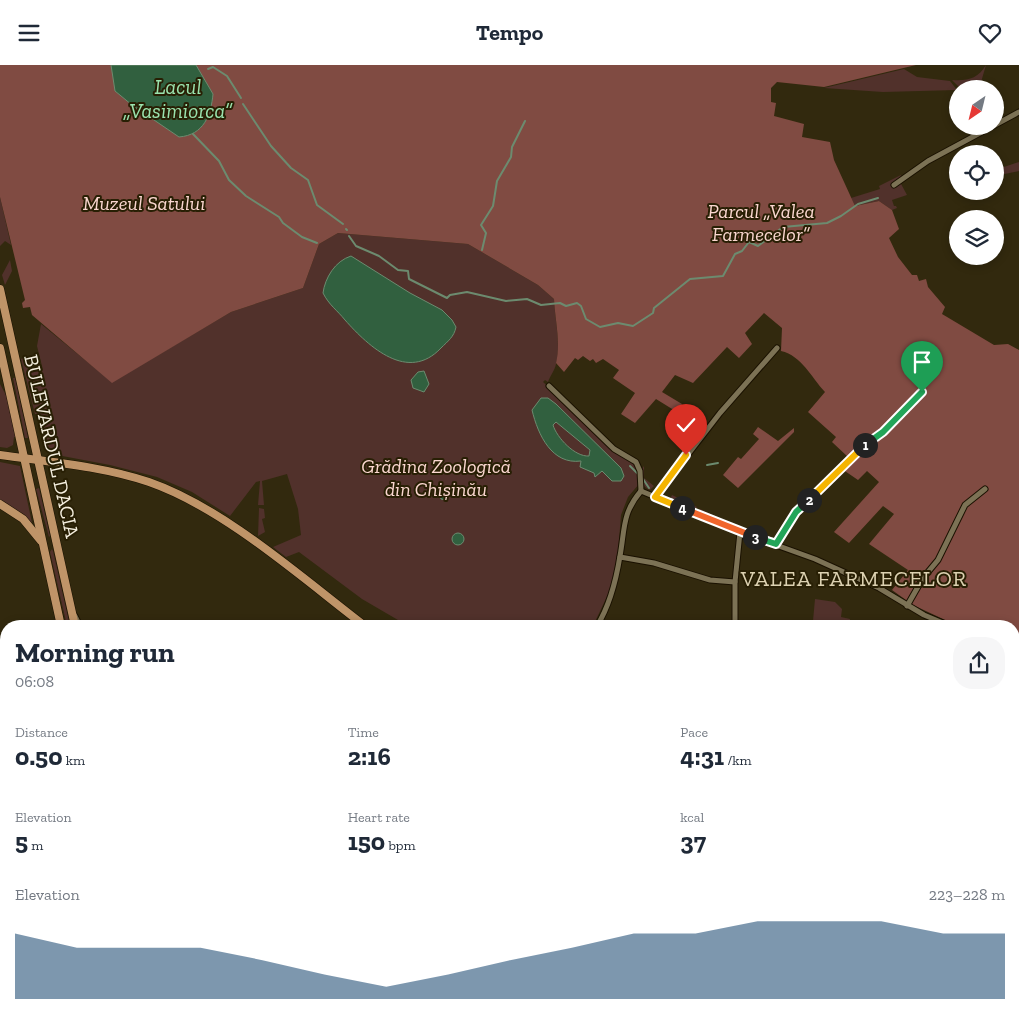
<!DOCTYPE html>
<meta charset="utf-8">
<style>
:root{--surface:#fff;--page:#f6f6f7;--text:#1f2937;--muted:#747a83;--accent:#476c8d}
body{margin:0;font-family:"Zilla Slab",serif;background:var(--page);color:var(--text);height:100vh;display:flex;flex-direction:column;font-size:19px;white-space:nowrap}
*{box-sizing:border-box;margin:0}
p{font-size:16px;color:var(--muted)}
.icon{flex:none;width:28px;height:28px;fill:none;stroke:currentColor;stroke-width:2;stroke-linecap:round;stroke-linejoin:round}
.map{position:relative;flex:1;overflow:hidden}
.side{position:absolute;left:0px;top:555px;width:1020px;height:406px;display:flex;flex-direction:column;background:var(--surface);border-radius:20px 20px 0 0;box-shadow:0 2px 8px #0003}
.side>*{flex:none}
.needle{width:32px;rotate:215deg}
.tools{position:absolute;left:949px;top:15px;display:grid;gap:10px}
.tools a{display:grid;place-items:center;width:55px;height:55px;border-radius:50%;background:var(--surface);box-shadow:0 2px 8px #0003;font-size:25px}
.pin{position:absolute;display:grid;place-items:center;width:42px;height:42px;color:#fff;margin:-51px -21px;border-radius:50% 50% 50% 0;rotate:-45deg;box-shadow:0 0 5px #0007}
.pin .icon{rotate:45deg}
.km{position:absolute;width:25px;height:25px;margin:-12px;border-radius:50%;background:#222;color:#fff;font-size:14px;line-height:25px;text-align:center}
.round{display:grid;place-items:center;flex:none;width:52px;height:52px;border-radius:20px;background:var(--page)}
.headline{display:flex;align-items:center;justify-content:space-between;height:85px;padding:0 15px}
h1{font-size:28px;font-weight:700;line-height:38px}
.stats{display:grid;grid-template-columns:repeat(3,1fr);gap:8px;height:85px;padding:5px 15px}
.stats div{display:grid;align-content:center}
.stats b{font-size:25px;font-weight:700}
.stats small{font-size:14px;font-weight:400}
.stats p{font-size:14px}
.chart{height:140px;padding:10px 15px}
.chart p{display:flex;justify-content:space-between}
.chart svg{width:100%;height:90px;margin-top:5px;fill:var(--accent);opacity:.7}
header{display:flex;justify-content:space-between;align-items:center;height:65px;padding:0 15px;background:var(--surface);font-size:22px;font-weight:700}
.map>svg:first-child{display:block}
.green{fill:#51312b}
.forest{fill:#804b42}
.water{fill:#31603f;stroke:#6c8b6f;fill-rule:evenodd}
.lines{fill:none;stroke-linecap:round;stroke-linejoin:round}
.stream{stroke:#6c8b6f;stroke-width:2}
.street-casing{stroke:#1a1100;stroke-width:7}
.secondary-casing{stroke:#1a1100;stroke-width:9}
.primary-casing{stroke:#1a1100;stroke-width:9}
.street{stroke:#7c7255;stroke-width:5}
.secondary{stroke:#9d835e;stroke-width:8}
.primary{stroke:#bf9468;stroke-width:8}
.split-1-casing{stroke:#fff;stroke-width:10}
.split-2-casing{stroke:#fff;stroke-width:10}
.split-3-casing{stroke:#fff;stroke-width:10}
.split-4-casing{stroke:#fff;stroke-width:10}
.split-5-casing{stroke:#fff;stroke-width:10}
.split-1{stroke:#22a559;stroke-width:6}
.split-2{stroke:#f5b400;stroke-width:6}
.split-3{stroke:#22a559;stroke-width:6}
.split-4{stroke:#f0652b;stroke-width:6}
.split-5{stroke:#f5b400;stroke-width:6}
.labels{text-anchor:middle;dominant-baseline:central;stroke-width:4;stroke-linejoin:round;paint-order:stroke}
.park-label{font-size:20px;font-style:italic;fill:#fbd7d0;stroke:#281f04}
.street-label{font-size:20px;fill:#f5efdf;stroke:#281f04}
.water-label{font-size:21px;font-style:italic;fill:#9ae3ae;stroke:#281f04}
.quarter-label{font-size:22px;letter-spacing:1px;fill:#dcd1b1;stroke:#281f04}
</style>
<header><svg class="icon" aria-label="menu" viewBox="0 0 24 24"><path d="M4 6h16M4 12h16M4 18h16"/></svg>Tempo<svg class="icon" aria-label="heart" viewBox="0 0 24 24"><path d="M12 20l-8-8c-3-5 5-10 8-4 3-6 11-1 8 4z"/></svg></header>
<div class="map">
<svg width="1019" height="961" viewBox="0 0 1019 961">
<rect width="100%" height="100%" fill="#32290e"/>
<g class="green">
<path d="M986 0 979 24H961L952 15C967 16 978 14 986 0Z"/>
<polygon points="904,4 917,12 950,16 957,25 883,27 824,23"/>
<polygon points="1019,97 1019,106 995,111 995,105"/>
<polygon points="901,110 900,117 907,130 892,135 894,141 896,141 897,143 892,145 879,136 855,141 851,133 880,124 879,121"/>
<polygon points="0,132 11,180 5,176 0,181"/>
<path d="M338 168 468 179 538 220 554 234C555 255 561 279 556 299 555 305 550 311 548 317L545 315 543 317 634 398 638 405 639 419 628 432 621 450 617 500 611 523 593 561H395L398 555 362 534 299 487 286 492 273 482 301 470 298 444 287 409 262 416 264 440H258L260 416 256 417 230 451 192 427 157 412 110 400 57 390 44 379 37 349H35L21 294 25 292 29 308 43 305 37 281 41 259 112 317 231 247 303 223 319 179Z"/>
<polygon points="10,195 12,206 5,220 2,210"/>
<polygon points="13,313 15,313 28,373 25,373"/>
<polygon points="0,319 7,332 16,372 14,372 13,380 7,383 0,382"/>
<polygon points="0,397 20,401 32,458 0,436"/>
<path d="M644 401V413L654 421 650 425C641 422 642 413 642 404Z"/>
<polygon points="39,423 50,471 49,472 36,424"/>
<polygon points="672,430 697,442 695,445 670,434"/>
<polygon points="259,443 264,444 265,453 262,454 265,467 258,471"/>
<polygon points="700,444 730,458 729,461 699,447"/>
<polygon points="52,484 53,486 70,561 67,561 50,487"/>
<polygon points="815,534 835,537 842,544 841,552 850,554 849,561 825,561 825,556 813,556"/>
<polygon points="1014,867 1019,867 1019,888 1017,889 1014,887"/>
<polygon points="6,890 6,955 111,955 114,961 0,961 0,896"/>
<polygon points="1019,938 1019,954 1016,954 1015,961 1002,961 1003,955 1014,955 1016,939"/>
<polygon points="854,955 883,958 886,960 854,961 837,956"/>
<polygon points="959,955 975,955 974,961 958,961"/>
</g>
<g class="forest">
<path d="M0 0H916L824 22 777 17 771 23V37L776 38 774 51 804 59 802 72 830 77 834 95 855 141 879 136 892 145 899 164 889 173 898 192 912 210H917L919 216 926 214 928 222 945 242 942 249 994 280 1008 279 1019 285V602L1014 598V561H958L913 540 892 525 908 505 869 479 894 449 883 441 849 478 834 467 879 417 867 406 858 415 839 402 848 392 832 377 836 372 808 347 825 327C811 312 802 291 781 286L782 263 764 248 745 268 752 279 739 293 727 282 693 318 675 310 662 327 682 339 677 347 656 334 635 358 621 349 635 328 613 313 619 305 603 294 596 298 593 294 590 296 583 291 578 295 575 293 564 307 556 298C561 277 555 255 554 234L538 220 468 179 338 168 319 179 303 223 231 247 112 318 32 250 30 242 23 243 22 238 25 235 0 132Z"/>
<polygon points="758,362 778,376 794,363 794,367 738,423 723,410 738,392 741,394 759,374 753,369"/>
<polygon points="1014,641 1019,644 1019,815 1014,814"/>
</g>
<g class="water">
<path d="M111 0H196L213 29C211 50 204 70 179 72L132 40 115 26Z"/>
<path d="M351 191 410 228 442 245 452 255 456 262C454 272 448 276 441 283 408 318 369 282 345 255 337 245 329 240 323 228 325 213 335 196 351 191Z"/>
<polygon points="424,306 429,319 424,327 413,323 411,315 418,307"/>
<path d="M541 333H548L556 339 621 403 624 411 621 416H612L602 406 595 412 594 408 580 402 581 396C552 400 538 370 532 345ZM556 357 590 385 589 391C575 392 557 373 553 360Z"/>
<polygon points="449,422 454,424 445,435 441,434 440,429"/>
<circle cx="458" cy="474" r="6"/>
</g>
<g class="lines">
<g class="stream">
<polyline points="208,4 213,2 227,11 241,33"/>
<polyline points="243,39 271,81 291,103 308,115 317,140 343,159"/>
<polyline points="193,69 219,96 229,115 246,131 279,152 283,158 302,172 317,178"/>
<polyline points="346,164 347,165"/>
<polyline points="349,171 356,181 379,191 398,205 408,206 409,214 447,233 450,230 467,227 506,236 527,234 541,240 560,238 566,241 577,238 581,241 586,254 600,262 618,258 633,261 653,248 654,243 690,214 723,211 735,189 742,186 749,177 758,181 783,162 827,158 841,151 858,139 878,133"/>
<polyline points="482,185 486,168 481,160 493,141 497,116 511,92 512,82 525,56"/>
<polyline points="707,400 718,398"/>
<polyline points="630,401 639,410"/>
<polyline points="643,414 649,423"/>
<polyline points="671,434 693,444"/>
<polyline points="699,447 727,459"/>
<polyline points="734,461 750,467"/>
<polyline points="759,470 774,474"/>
</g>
<defs>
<g id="street">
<polyline points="995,60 1019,47"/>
<polyline points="894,120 928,96 993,61"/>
<polyline points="549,321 614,384 636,397 640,406 641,426"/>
<polyline points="641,426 740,467 815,494 879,523 924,550 950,561"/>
<polyline points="655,432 720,348 777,283"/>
<polyline points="776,479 799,443 859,386 883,367 922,327"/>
<polyline points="620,492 654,498 710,515 735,517"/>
<polyline points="907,541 923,513 938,495 965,440 985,424"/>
<polyline points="75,551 80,561"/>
<polyline points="599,559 613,561"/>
<path d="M597 561C610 540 616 516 620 491 625 464 622 448 641 426"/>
<polyline points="735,561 735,517 740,467"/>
<polyline points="1014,603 1019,607"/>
<polyline points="131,955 132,961"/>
<polyline points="164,955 165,961"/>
<polyline points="870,955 889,957"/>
<polyline points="716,961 718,955"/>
</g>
<g id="secondary">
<polyline points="0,777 6,779"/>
<polyline points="434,955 448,961"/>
</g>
<g id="primary">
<polyline points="0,224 75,561"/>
<polyline points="0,283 61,561"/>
<path d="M0 390C50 397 101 401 149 417 224 443 302 513 365 561"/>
<polyline points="0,439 23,454 41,476"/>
<polyline points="1014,855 1019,856"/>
<polyline points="141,955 142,961"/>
<polyline points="153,955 154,961"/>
</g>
</defs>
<use href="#street" class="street-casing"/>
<use href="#secondary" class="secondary-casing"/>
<use href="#primary" class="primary-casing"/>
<use href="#street" class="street"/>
<use href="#secondary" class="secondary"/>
<use href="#primary" class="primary"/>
</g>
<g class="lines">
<defs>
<polyline id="split-1" points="865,380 883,367 922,327"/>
<polyline id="split-2" points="809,435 865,380"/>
<polyline id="split-3" points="755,472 776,479 796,447 809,435"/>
<polyline id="split-4" points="682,443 755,472"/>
<polyline id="split-5" points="682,443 655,432 686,390"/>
</defs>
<use href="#split-1" class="split-1-casing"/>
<use href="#split-2" class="split-2-casing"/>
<use href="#split-3" class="split-3-casing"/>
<use href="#split-4" class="split-4-casing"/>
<use href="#split-5" class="split-5-casing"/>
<use href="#split-1" class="split-1"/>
<use href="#split-2" class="split-2"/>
<use href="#split-3" class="split-3"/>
<use href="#split-4" class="split-4"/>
<use href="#split-5" class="split-5"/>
</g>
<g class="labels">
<g class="park-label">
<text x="144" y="138">Muzeul Satului</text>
<text x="761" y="146">Parcul „Valea<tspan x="761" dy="23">Farmecelor”</tspan></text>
<text x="436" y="401">Grădina Zoologică<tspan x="436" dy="23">din Chișinău</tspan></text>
</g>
<g class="street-label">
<text transform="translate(52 381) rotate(77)">BULEVARDUL DACIA</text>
</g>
<g class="water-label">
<text x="178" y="21">Lacul<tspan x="178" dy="24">„Vasimiorca”</tspan></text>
</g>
<g class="quarter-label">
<text x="854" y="513">VALEA FARMECELOR</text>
</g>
</g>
</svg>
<div class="tools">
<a><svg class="needle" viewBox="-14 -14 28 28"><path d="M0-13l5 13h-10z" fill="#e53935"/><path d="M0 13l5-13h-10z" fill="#747a83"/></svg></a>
<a><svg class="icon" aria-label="locate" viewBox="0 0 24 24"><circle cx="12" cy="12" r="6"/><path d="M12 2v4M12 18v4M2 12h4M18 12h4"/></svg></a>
<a><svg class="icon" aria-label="layers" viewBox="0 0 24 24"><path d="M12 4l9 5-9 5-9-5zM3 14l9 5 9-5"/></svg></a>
</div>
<div class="pin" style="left:922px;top:327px;background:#1e9e55"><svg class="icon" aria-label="arrive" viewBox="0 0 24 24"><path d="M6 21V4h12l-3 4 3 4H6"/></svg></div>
<div class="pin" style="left:686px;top:390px;background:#d93025"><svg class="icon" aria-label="check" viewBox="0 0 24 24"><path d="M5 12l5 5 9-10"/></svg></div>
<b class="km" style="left:865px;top:380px">1</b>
<b class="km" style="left:809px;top:435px">2</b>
<b class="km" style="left:755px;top:472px">3</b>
<b class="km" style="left:682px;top:443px">4</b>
<section class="side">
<div class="headline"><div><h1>Morning run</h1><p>06:08</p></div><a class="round"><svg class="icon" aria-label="share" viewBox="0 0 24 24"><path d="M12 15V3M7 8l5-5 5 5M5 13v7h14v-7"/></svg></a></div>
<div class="stats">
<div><p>Distance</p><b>0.50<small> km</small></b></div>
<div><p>Time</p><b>2:16</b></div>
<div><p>Pace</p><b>4:31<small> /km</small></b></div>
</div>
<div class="stats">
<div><p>Elevation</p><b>5<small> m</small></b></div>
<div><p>Heart rate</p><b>150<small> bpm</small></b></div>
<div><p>kcal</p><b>37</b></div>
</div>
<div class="chart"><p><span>Elevation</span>223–228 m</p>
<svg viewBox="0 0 160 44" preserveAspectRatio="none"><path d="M0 44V12L10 19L20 19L30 19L40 25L50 32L60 38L70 32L80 25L90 19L100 12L110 12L120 6L130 6L140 6L150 12L160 12V44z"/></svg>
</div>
</section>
</div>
